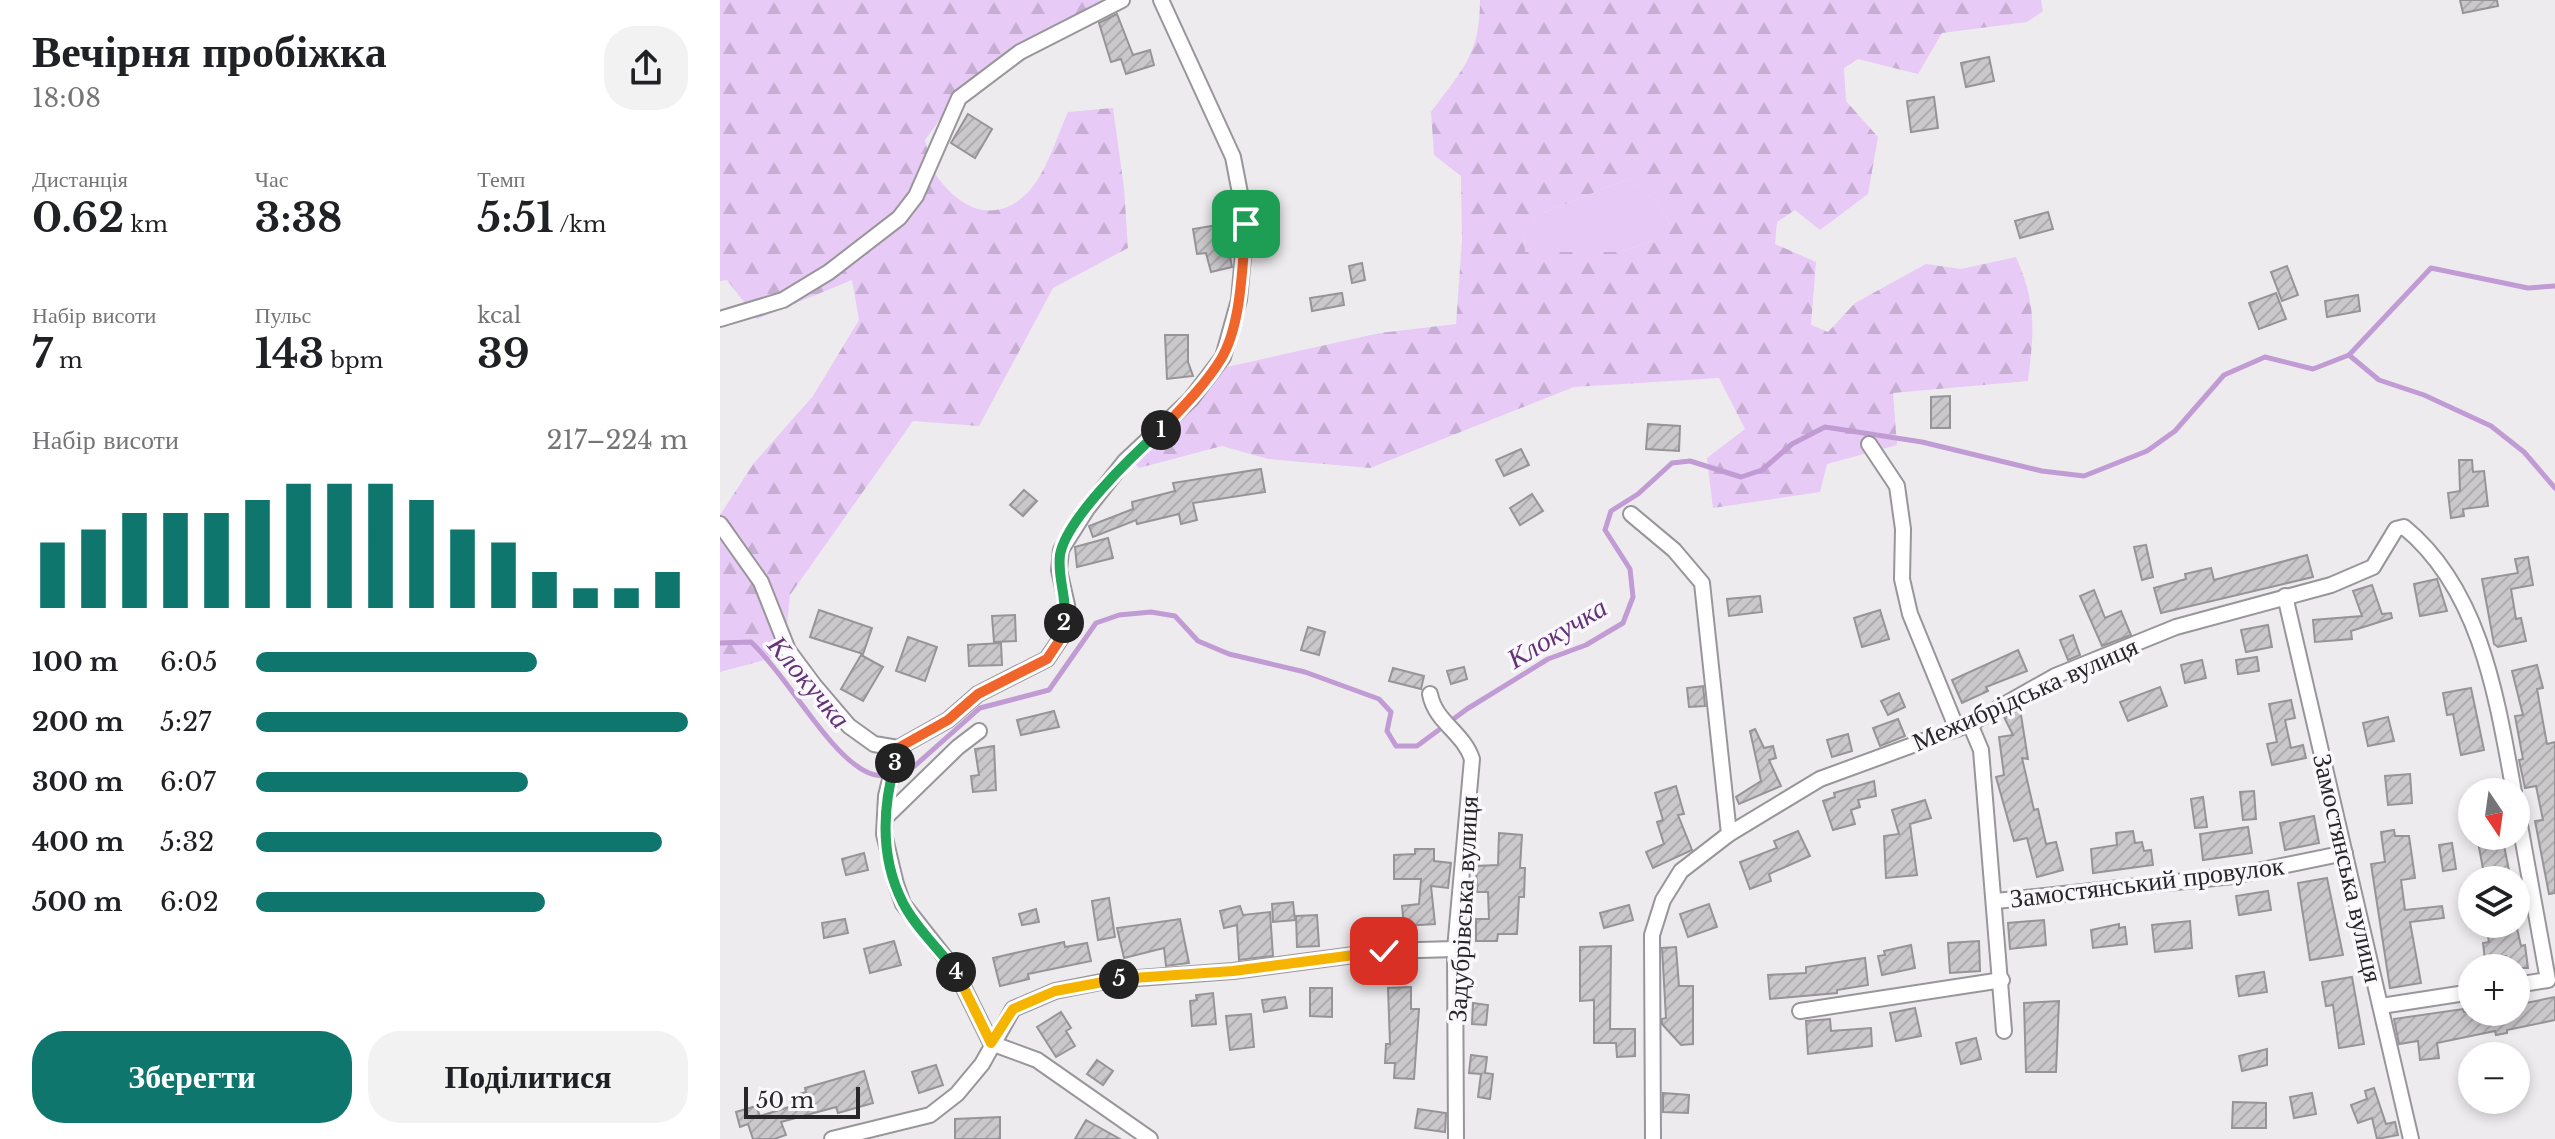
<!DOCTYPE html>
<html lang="uk">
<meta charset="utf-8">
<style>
:root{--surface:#fff;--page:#f2f2f2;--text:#202124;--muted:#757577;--accent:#0f766e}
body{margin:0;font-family:"Libre Baskerville",serif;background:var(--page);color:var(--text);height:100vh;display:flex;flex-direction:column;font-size:30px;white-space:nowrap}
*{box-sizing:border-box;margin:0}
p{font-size:26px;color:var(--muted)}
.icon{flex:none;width:44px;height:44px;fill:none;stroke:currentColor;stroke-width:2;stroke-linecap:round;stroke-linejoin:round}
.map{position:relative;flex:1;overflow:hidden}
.sheet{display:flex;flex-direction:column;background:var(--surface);width:720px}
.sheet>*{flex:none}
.needle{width:52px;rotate:167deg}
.buttons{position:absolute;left:1738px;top:778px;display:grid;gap:16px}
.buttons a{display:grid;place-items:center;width:72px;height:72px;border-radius:50%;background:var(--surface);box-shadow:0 4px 12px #0003;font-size:40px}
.scale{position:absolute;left:24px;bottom:20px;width:116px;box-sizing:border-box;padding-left:8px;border:4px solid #272628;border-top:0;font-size:22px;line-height:28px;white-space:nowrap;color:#272628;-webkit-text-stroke:6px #fbf8fd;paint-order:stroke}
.pin{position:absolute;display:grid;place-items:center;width:68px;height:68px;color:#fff;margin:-34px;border-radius:16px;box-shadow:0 4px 12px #0006}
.km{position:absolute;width:40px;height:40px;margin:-20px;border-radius:50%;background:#222;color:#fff;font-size:22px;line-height:40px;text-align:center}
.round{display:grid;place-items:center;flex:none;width:84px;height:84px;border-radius:32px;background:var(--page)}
.summary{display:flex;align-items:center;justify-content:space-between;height:136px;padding:0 32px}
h1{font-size:44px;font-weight:700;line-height:60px}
.metrics{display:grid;grid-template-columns:repeat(3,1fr);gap:12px;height:136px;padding:8px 32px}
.metrics div{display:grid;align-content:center}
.metrics b{font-size:40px;font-weight:700}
.metrics small{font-size:22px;font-weight:400}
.metrics p{font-size:22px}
.chart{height:224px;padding:16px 32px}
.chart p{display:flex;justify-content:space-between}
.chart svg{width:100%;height:144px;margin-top:8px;stroke:var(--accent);stroke-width:6}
.button{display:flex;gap:16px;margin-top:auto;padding:16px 32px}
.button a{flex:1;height:92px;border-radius:32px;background:var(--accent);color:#fff;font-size:32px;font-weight:700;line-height:92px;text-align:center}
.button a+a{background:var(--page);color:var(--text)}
ul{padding:0 32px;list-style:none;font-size:26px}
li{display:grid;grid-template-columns:128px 96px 1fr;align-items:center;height:60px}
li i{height:20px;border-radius:10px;background:var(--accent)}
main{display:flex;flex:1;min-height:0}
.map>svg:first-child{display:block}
.green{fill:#e7caf5}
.forest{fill:url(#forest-firs);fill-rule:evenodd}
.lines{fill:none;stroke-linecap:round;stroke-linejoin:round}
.stream{stroke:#c19bd3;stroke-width:5}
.building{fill:url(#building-hatch);stroke:#969498;stroke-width:2}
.street-casing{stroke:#98969a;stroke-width:18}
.street{stroke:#fff;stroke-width:14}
.split-1-casing{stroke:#fff;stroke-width:16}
.split-2-casing{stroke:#fff;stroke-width:16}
.split-3-casing{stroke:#fff;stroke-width:16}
.split-4-casing{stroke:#fff;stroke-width:16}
.split-5-casing{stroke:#fff;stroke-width:16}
.split-6-casing{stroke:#fff;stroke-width:16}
.split-1{stroke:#f0652b;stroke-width:10}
.split-2{stroke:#22a559;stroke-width:10}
.split-3{stroke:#f0652b;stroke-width:10}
.split-4{stroke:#22a559;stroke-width:10}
.split-5{stroke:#f5b400;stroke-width:10}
.split-6{stroke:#f5b400;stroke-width:10}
.labels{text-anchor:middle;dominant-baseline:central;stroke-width:7;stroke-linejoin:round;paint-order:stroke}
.street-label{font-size:26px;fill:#272628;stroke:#fbf8fd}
.water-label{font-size:28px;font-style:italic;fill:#623376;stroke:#fbf8fd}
</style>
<main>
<section class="sheet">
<div class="summary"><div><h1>Вечірня пробіжка</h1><p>18:08</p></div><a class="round"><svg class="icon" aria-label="share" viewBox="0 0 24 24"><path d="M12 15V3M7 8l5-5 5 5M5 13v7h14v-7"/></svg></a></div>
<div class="metrics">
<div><p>Дистанція</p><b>0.62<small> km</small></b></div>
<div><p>Час</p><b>3:38</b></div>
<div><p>Темп</p><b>5:51<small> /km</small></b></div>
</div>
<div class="metrics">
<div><p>Набір висоти</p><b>7<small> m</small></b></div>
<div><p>Пульс</p><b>143<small> bpm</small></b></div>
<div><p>kcal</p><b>39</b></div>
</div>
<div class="chart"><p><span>Набір висоти</span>217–224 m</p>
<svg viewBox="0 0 160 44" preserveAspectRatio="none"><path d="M5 44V24M15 44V20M25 44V15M35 44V15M45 44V15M55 44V11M65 44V6M75 44V6M85 44V6M95 44V11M105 44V20M115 44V24M125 44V33M135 44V38M145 44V38M155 44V33"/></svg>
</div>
<ul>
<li><b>100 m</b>6:05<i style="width:65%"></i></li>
<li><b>200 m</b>5:27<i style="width:100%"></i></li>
<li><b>300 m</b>6:07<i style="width:63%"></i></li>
<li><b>400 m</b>5:32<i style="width:94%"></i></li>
<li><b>500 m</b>6:02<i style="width:67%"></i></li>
</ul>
<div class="button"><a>Зберегти</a><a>Поділитися</a></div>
</section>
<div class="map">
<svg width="1835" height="1139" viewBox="0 0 1835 1139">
<defs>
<pattern id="forest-firs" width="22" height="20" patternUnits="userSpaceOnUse" patternTransform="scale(2)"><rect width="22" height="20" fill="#e7caf5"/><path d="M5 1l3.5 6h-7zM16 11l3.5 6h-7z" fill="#c6add2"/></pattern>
<pattern id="building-hatch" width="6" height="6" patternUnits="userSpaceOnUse" patternTransform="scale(2)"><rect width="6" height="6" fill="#cbc8cc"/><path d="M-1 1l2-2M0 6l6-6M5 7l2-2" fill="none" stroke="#aeacaf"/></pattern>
</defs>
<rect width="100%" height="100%" fill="#eeebef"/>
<polygon class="green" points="908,179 934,199 950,223 928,243 899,252 805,253 804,231 825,212"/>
<g class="forest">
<path d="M0 0H383L249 80 205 140C208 151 210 165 216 175 247 220 292 225 321 174 332 155 339 132 348 112L393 108 404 188 408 248 333 288 259 426 193 421 70 595 64 655 0 672V515L34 463 93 396 139 320 132 280 37 319 7 280 0 281Z"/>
<path d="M760 0H1321L1323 11 1307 22 1222 33 1198 74 1138 59 1124 68 1126 101 1158 137 1148 194 1100 230 1075 210 1057 222 1055 244 1096 262 1091 325 1108 332 1135 303 1206 264 1241 269 1296 257C1317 305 1314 331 1308 381L1173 393 1177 445 1107 464 1100 492 993 508 987 458 1025 429 999 378 854 387 650 468 548 459 502 446 419 468 411 459 502 368 660 333 736 324 742 240 741 176 714 155 711 112C742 70 760 55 760 0ZM908 179 934 199 950 223 928 243 899 252H805L804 231 825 212Z"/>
</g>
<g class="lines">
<g class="stream">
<polyline points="1629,355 1659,380 1704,395 1771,426 1804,452 1835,488"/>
<path d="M0 643 31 642C67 675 110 757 149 773 158 777 171 777 181 778L260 708 329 690 376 623 399 615 431 612 455 616 478 641 509 654 585 672 659 699 671 712 667 731 676 746H697L747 709 828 659 866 645 903 623 913 597 910 569 885 530 891 511 918 494 952 463 970 461 1021 477 1042 470 1072 444 1105 427 1202 442 1322 471 1364 476 1427 451 1455 431 1504 375 1545 357 1593 369 1629 355 1711 268 1808 288 1835 286"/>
</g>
</g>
<g class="building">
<polygon points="1740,0 1777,0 1778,6 1743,13"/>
<polygon points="397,14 413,55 430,50 434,65 406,74 401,59 391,62 379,23"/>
<polygon points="1269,57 1274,81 1246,87 1241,63"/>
<polygon points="1214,97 1218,128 1191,132 1187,101"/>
<polygon points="248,114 272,129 255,158 231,143"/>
<polygon points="1328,212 1333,229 1300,238 1295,221"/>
<polygon points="504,224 512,267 491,272 486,253 477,254 473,229"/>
<polygon points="642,263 645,280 632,283 629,266"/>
<polygon points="1567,266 1578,295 1562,301 1551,272"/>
<polygon points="622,293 624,305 592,311 590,298"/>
<polygon points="1556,293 1566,319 1539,329 1529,303"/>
<polygon points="1638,295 1640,311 1607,317 1605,301"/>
<polygon points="445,335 468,335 468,362 473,376 447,379"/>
<polygon points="1230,396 1230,428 1211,428 1211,397"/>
<polygon points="928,424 960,426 959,451 926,449"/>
<polygon points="801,449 809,465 784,476 776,460"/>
<polygon points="1739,460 1752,460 1753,472 1764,471 1768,506 1743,509 1744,516 1731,518 1728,493 1740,491"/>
<polygon points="541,469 545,492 473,503 477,520 461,524 459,514 417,524 416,520 373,537 369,526 413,509 412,502 455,491 453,483"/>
<polygon points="304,490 317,501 303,516 290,505"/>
<polygon points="812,494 823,511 800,525 790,508"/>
<polygon points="388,538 393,558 357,567 355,547"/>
<polygon points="1426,545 1433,577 1422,580 1414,547"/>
<polygon points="1587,555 1593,577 1441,613 1434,588 1466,579 1465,574 1491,568 1494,580"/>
<polygon points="1808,557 1813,585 1791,589 1796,619 1801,618 1806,641 1778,647 1774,644 1762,579 1798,573 1795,559"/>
<polygon points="1717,579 1727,611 1700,616 1694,584"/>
<polygon points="1652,585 1662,614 1671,613 1672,618 1631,631 1632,639 1595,642 1593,620 1642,616 1633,591"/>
<polygon points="1374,590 1385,618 1401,611 1411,635 1382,646 1360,596"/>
<polygon points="1040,596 1042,612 1009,616 1007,599"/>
<polygon points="99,610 152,628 143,654 90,637"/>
<polygon points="1160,610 1169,639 1142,647 1134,618"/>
<polygon points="295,615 296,641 274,642 272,616"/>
<polygon points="1548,625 1552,647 1526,652 1521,630"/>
<polygon points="588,627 605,632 599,655 581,650"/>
<polygon points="1353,635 1360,655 1348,660 1340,640"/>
<polygon points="188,637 217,647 205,681 176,671"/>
<polygon points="281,643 282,665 249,666 248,645"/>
<polygon points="1298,650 1307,671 1266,687 1268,691 1242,703 1232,680"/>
<polygon points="141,655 163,667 143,701 121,689"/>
<polygon points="1537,657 1539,671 1518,674 1516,660"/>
<polygon points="1482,660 1486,678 1465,683 1461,665"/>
<polygon points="1817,665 1823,688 1817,689 1827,744 1835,742 1835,893 1829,894 1815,821 1823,820 1816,786 1805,788 1799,760 1803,759 1795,716 1803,715 1792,671"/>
<polygon points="744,667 747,679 731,684 727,671"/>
<polygon points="673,668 704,676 701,689 669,681"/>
<polygon points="983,686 985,706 969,707 967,688"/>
<polygon points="1440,687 1447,706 1408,721 1400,702"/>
<polygon points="1751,688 1764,750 1741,755 1733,714 1727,715 1723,693"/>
<polygon points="1179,693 1185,707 1168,715 1161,701"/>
<polygon points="1571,700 1575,718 1565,720 1571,748 1583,745 1586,758 1552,765 1547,744 1557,742 1549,704"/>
<polygon points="1300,709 1308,759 1302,758 1314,810 1318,809 1326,844 1336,842 1343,870 1317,877 1307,838 1294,841 1276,777 1284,775 1279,737 1293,735 1284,717"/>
<polygon points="334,711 339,727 301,735 297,720"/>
<polygon points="1668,717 1674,741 1648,746 1643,723"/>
<polygon points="1178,719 1185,736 1160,746 1153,728"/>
<polygon points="1035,729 1044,748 1053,746 1056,758 1049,760 1061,786 1019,804 1016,797 1041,781 1030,731"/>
<polygon points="1128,734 1132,751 1112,757 1107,740"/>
<polygon points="274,746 276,790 253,792 251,776 259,775 255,749"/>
<polygon points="1690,774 1692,803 1668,805 1665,776"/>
<polygon points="1154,781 1156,796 1138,800 1140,807 1131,810 1135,824 1113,830 1103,801 1115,797 1114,793"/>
<polygon points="956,786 964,814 958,815 972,850 933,868 926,852 944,844 937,822 943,820 935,793"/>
<polygon points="1534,791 1536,819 1523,820 1520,792"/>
<polygon points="1483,797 1487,827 1475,828 1471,799"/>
<polygon points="1205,800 1211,818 1190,824 1197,875 1166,878 1164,836 1179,834 1172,810"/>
<polygon points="1594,816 1599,843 1565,850 1560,823"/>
<polygon points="1528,827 1532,853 1483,860 1480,834"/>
<polygon points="1674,830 1675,836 1689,836 1695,878 1681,880 1685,910 1722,906 1724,918 1690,922 1701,983 1670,988 1651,864 1665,862 1661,832"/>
<polygon points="1078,831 1090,856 1049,874 1051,881 1030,889 1020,862 1057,848 1054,841"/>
<polygon points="1413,831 1415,843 1422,842 1424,851 1431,850 1433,865 1373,873 1371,849 1397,845 1396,833"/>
<polygon points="779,833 802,835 800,868 805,868 804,897 799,897 797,934 778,934 777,941 756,941 756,919 769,919 768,892 757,892 756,866 778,865"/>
<polygon points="1757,836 1782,836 1791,880 1765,880"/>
<polygon points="1732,843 1736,869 1723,871 1719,845"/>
<polygon points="695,849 714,849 714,861 731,863 728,888 711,886 715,924 684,926 682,906 699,904 701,879 674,879 674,855 695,854"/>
<polygon points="144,853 148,870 126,875 122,859"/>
<polygon points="1607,878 1623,955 1590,960 1578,883"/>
<polygon points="1548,891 1551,910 1519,915 1516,896"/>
<polygon points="389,898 395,937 378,940 372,901"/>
<polygon points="573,902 575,920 553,922 552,904"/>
<polygon points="989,904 997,927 968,937 960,914"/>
<polygon points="909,905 913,920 884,928 880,913"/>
<polygon points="520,906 523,915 550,912 553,956 519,960 517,925 504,928 500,911"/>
<polygon points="316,909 319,922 302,925 299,914"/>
<polygon points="597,915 599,946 577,947 576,916"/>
<polygon points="125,919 128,933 104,938 102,923"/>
<polygon points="460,919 469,963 446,966 444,948 404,958 397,928"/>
<polygon points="1324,920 1326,945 1290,949 1288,923"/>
<polygon points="1470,921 1472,948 1435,952 1432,925"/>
<polygon points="1399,924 1399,928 1405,927 1407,944 1373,948 1371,930"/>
<polygon points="1796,924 1801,946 1805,945 1808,968 1788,968 1786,956 1765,960 1763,943 1769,942 1766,926"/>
<polygon points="174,941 181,965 150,973 144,949"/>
<polygon points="1259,941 1260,971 1230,973 1228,943"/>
<polygon points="344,942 345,947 367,943 371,961 308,974 309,979 280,986 273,958"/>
<polygon points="1191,945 1195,968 1162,975 1158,956 1165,955 1164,951"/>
<polygon points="891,946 890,1029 915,1029 915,1056 897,1057 896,1043 874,1043 874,1000 860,1001 860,947"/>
<polygon points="956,947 959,986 973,986 973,1044 961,1045 942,1024 942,1019 946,1018 942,948"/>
<polygon points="1145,958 1148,985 1117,990 1117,993 1050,999 1048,975 1086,973 1086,967"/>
<polygon points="1544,972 1547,992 1519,996 1516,976"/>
<polygon points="1632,977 1644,1044 1619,1048 1613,1005 1606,1006 1602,982"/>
<polygon points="691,987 691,1009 699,1009 694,1079 674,1078 675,1063 665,1063 666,1044 670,1044 668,988"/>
<polygon points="590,988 612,988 612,1017 590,1016"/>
<polygon points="493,993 496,1024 472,1026 470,1001 477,1000 476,995"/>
<polygon points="565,997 567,1008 544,1012 542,1000"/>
<polygon points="1835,997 1835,1020 1787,1030 1787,1033 1776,1035 1775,1031 1717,1043 1719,1058 1700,1060 1698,1041 1679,1044 1674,1019 1743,1009 1744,1012 1796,1012 1796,1005"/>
<polygon points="1339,1001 1336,1072 1306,1072 1304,1003"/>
<polygon points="753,1003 768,1005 766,1025 752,1024"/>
<polygon points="1195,1008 1201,1036 1176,1041 1170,1013"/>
<polygon points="341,1012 351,1028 346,1031 355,1046 336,1057 317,1027"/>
<polygon points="531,1014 534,1047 510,1050 506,1016"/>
<polygon points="1110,1019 1111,1031 1151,1028 1152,1046 1088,1054 1086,1021"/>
<polygon points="1256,1038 1261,1059 1241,1064 1236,1043"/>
<polygon points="1547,1049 1547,1065 1522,1071 1519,1056"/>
<polygon points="751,1055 767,1057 765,1073 773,1074 770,1099 758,1097 761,1074 749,1073"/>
<polygon points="377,1060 393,1071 383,1085 367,1074"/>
<polygon points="216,1065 223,1085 199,1093 192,1072"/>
<polygon points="144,1071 153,1103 118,1113 116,1107 61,1122 66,1135 54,1139 33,1139 28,1124 20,1127 16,1112 36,1106 40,1116 72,1106 70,1097 86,1092 85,1088"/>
<polygon points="1654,1088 1666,1124 1675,1122 1678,1135 1657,1139 1652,1118 1638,1123 1631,1105 1647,1099 1645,1091"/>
<polygon points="943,1093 969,1095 968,1113 943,1112"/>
<polygon points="1592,1093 1596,1114 1574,1118 1570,1097"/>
<polygon points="1513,1102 1546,1103 1546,1128 1512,1128"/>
<polygon points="698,1109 726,1113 725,1132 695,1128"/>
<polygon points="280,1117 280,1139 235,1139 235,1119"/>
<polygon points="366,1120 400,1139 355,1139"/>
</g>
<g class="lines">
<defs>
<g id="street">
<polyline points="0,319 63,300 109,272 179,218 196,196 239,98 300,52 402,0"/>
<polyline points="1149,444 1177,486 1183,529 1182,579 1190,614 1237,729"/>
<polyline points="911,514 954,550 982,583 1009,834"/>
<polyline points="0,524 41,582 68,650 94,685 129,726 154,744 178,748"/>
<polyline points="1565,596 1691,1139"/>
<path d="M710 694C715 722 743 732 752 759L735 949 736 1139"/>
<polyline points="1250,724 1261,750 1284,1031"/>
<polyline points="1796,803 1828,980 1796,985"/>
<polyline points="165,818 238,747 259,731"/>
<polyline points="1276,901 1513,876 1625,853"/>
<polyline points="1661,1006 1752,992"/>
<polyline points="1080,1011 1282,980"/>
<polyline points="271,1043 235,970 183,904 176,884 164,834 166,796 178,748 228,720 258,694 327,659 341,638 347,605 339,570 341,550 367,509 405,461 471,399 503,357 519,300 526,224 513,157 441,0"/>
<polyline points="271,1043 317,1060 430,1139"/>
<polyline points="112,1139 210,1115 237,1094 262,1064 293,1009 335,991 391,980 513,971 664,951 735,949"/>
<path d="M933 1139 932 935 943 900 961 871 1009 834 1100 779 1250 724 1335 676 1456 627 1611 585 1653 567 1676 529 1684 527C1761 590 1777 699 1794 792"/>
</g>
</defs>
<use href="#street" class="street-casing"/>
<use href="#street" class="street"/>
</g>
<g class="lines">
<defs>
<path id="split-1" d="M441 430C462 408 485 385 501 359 522 324 522 264 526 224"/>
<path id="split-2" d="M344 623C348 599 337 578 340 555 346 519 413 455 441 430"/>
<polyline id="split-3" points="175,763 178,748 228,720 258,694 327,659 341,638 344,623"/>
<path id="split-4" d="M175 763C162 810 160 858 183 903 196 928 219 949 236 972"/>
<polyline id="split-5" points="236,972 271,1043 293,1009 335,991 399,979"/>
<polyline id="split-6" points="399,979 513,971 664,951"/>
</defs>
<use href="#split-1" class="split-1-casing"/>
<use href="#split-2" class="split-2-casing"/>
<use href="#split-3" class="split-3-casing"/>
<use href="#split-4" class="split-4-casing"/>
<use href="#split-5" class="split-5-casing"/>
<use href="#split-6" class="split-6-casing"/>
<use href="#split-1" class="split-1"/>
<use href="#split-2" class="split-2"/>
<use href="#split-3" class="split-3"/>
<use href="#split-4" class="split-4"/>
<use href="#split-5" class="split-5"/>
<use href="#split-6" class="split-6"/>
</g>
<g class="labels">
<g class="street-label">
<text transform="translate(1305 694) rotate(-24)">Межибрідська вулиця</text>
<text transform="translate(1628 868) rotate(77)">Замостянська вулиця</text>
<text transform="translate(1427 882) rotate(-7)">Замостянський провулок</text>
<text transform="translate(743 909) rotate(-87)">Задубрівська вулиця</text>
</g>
<g class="water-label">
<text transform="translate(837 633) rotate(-31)">Клокучка</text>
<text transform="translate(89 682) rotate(50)">Клокучка</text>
</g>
</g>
</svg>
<div class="buttons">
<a><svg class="needle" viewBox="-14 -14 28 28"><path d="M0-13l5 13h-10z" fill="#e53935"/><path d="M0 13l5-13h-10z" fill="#757577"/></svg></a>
<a><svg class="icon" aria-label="layers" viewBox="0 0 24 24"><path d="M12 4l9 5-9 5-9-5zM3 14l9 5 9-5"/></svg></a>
<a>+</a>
<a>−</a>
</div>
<div class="scale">50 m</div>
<div class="pin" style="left:526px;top:224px;background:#1e9e55"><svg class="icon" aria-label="arrive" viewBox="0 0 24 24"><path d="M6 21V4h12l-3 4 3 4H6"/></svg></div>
<div class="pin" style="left:664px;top:951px;background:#d93025"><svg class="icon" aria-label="check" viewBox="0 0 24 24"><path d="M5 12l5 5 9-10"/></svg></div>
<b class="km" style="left:441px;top:430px">1</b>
<b class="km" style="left:344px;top:623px">2</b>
<b class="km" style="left:175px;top:763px">3</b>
<b class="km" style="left:236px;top:972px">4</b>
<b class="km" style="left:399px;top:979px">5</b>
</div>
</main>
